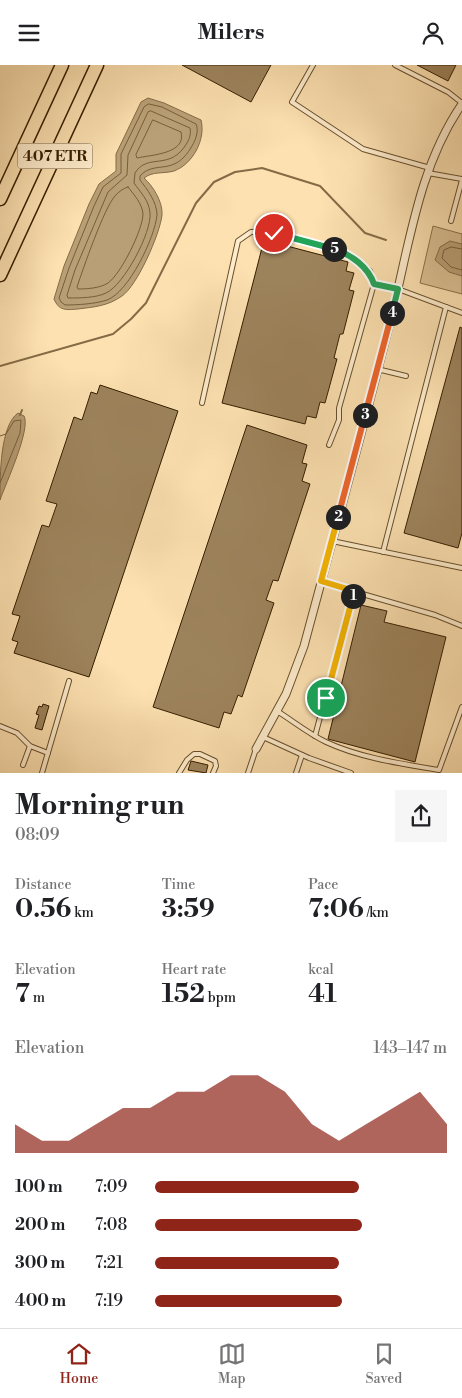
<!DOCTYPE html>
<meta charset="utf-8">
<style>
:root{--surface:#fff;--page:#f6f6f6;--text:#202124;--muted:#757577;--line:#e0e0e0;--accent:#8f2418}
body{margin:0;font-family:"Libre Bodoni",serif;background:var(--page);color:var(--text);height:100vh;display:flex;flex-direction:column;font-size:19px;white-space:nowrap}
*{box-sizing:border-box;margin:0}
p{font-size:16px;color:var(--muted)}
.icon{flex:none;width:28px;height:28px;fill:none;stroke:currentColor;stroke-width:2;stroke-linecap:round;stroke-linejoin:round}
.map{position:relative;height:708px;overflow:hidden}
.side{display:flex;flex-direction:column;background:var(--surface);flex:1}
.side>*{flex:none}
.pin{position:absolute;display:grid;place-items:center;width:42px;height:42px;color:#fff;margin:-21px;border:2px solid #fff;border-radius:50%;box-shadow:0 1px 5px #0007}
.km{position:absolute;width:25px;height:25px;margin:-12px;border-radius:50%;background:#222;color:#fff;font-size:14px;line-height:25px;text-align:center}
.round{display:grid;place-items:center;flex:none;width:52px;height:52px;border-radius:0px;background:var(--page)}
.summary{display:flex;align-items:center;justify-content:space-between;height:85px;padding:0 15px}
h1{font-size:28px;font-weight:800;line-height:38px}
.figures{display:grid;grid-template-columns:repeat(3,1fr);gap:8px;height:85px;padding:5px 15px}
.figures div{display:grid;align-content:center}
.figures b{font-size:25px;font-weight:800}
.figures small{font-size:14px;font-weight:400}
.figures p{font-size:14px}
.chart{height:140px;padding:10px 15px}
.chart p{display:flex;justify-content:space-between}
.chart svg{width:100%;height:90px;margin-top:5px;fill:var(--accent);opacity:.7}
ul{padding:0 15px;list-style:none;font-size:16px}
li{display:grid;grid-template-columns:80px 60px 1fr;align-items:center;height:38px}
li i{height:12px;border-radius:6px;background:var(--accent)}
header{display:flex;justify-content:space-between;align-items:center;height:65px;padding:0 15px;background:var(--surface);font-size:22px;font-weight:800}
.menu{display:flex;justify-content:space-around;align-items:center;height:70px;border-top:1px solid var(--line);background:var(--surface);font-size:14px;color:var(--muted)}
.menu a{display:grid;justify-items:center;gap:2px}
.menu .active{color:var(--accent)}
.map>svg:first-child{display:block}
.green{fill:#dbc093;stroke:#886f4a}
.water{fill:#b99f75;stroke:#846b46}
.lines{fill:none;stroke-linecap:round;stroke-linejoin:round}
.shore{stroke:#775e3a;stroke-width:1}
.stream{stroke:#846b46;stroke-width:2}
.building{fill:#9d835c;stroke:#351e00}
.lane-casing{stroke:#674f2c;stroke-width:6}
.street-casing{stroke:#674f2c;stroke-width:9}
.highway-casing{stroke:#351e00;stroke-width:15}
.lane{stroke:#feeccc;stroke-width:4}
.street{stroke:#feeccc;stroke-width:7}
.highway{stroke:#fde1b1;stroke-width:12}
.split-1-casing{stroke:#fff;stroke-width:10}
.split-2-casing{stroke:#fff;stroke-width:10}
.split-3-casing{stroke:#fff;stroke-width:10}
.split-4-casing{stroke:#fff;stroke-width:10}
.split-5-casing{stroke:#fff;stroke-width:10}
.split-6-casing{stroke:#fff;stroke-width:10}
.split-1{stroke:#f5b400;stroke-width:6}
.split-2{stroke:#f5b400;stroke-width:6}
.split-3{stroke:#f0652b;stroke-width:6}
.split-4{stroke:#f0652b;stroke-width:6}
.split-5{stroke:#22a559;stroke-width:6}
.split-6{stroke:#22a559;stroke-width:6}
.labels{text-anchor:middle;dominant-baseline:central;stroke-width:4;stroke-linejoin:round;paint-order:stroke}
.shield{fill:#feeccc;stroke:#715c3d;stroke-width:1}
.shield-label{font-size:15px;font-weight:bold;fill:#351e00}
</style>
<header><svg class="icon" aria-label="menu" viewBox="0 0 24 24"><path d="M4 6h16M4 12h16M4 18h16"/></svg>Milers<svg class="icon" aria-label="person" viewBox="0 0 24 24"><circle cx="12" cy="8" r="4"/><path d="M4 21q1-7 8-7t8 7"/></svg></header>
<div class="map">
<svg width="462" height="708" viewBox="0 0 462 708">
<rect width="100%" height="100%" fill="#fde1b1"/>
<filter id="stains"><feTurbulence type="fractalNoise" baseFrequency=".004" numOctaves="4"/><feColorMatrix values="0 0 0 0 .2 0 0 0 0 .09 0 0 0 0 .02 0 0 0 .5 -.17"/></filter>
<radialGradient id="worn" r=".72"><stop offset=".6" stop-color="#630" stop-opacity="0"/><stop offset="1" stop-color="#630" stop-opacity=".3"/></radialGradient>
<polygon class="green" points="433,161 462,169 462,229 420,218"/>
<g class="water">
<path d="M148 33 164 38 201 55C206 74 193 99 174 106 163 109 153 106 144 113 153 121 163 137 162 150 160 169 137 221 122 231 108 241 94 242 78 244 66 245 59 246 54 234L64 201 89 139 99 119 116 106V89L141 37Z"/>
<polygon points="450,176 462,179 462,211 449,207 435,195 440,182"/>
<path d="M18 348 24 351C31 364 6 418 0 435 0 410 0 361 18 348Z"/>
</g>
<g class="lines">
<g class="shore">
<path d="M149 39 162 42 196 59C199 66 196 74 192 81 174 113 155 94 140 111V115C147 124 157 137 157 150 155 172 129 227 107 235 95 239 77 240 65 240L61 237 59 233 69 203 94 141 103 122 121 108V89L144 42Z"/>
<path d="M151 46 190 63C191 68 190 73 187 78 170 107 148 87 135 108L134 118C140 127 149 135 150 148 152 167 124 220 106 228 96 233 79 233 68 233L67 230 75 205 108 127 127 110 128 90 148 47Z"/>
<path d="M153 55 181 67C187 89 150 90 137 93L136 90Z"/>
<path d="M128 122C134 130 142 138 143 149 143 164 121 209 108 218 100 223 88 224 78 224L77 222C83 204 104 143 115 131 118 127 124 123 128 122Z"/>
<polyline points="462,184 451,182 444,185 442,193 451,202 462,205"/>
<polyline points="0,371 6,369 14,356 21,355 20,368 0,418"/>
</g>
<g class="stream">
<polyline points="0,301 113,269 131,254 146,238 196,138 214,117 235,107 262,103 320,121 365,168 386,175"/>
<polyline points="20,350 22,345"/>
</g>
</g>
<g class="building">
<polygon points="182,0 271,0 251,37"/>
<polygon points="417,0 456,0 448,16"/>
<polygon points="264,175 348,197 346,206 354,208 349,225 354,226 343,269 340,269 334,293 337,294 325,338 320,337 316,353 307,351 305,359 222,338"/>
<polygon points="460,262 462,263 462,468 458,483 404,468"/>
<polygon points="100,320 178,346 89,612 14,588 18,577 12,575 20,551 12,549 42,460 49,462 57,439 46,436 74,352 82,355 91,327 97,329"/>
<polygon points="247,360 307,380 302,398 307,399 302,416 310,419 278,516 273,515 266,535 274,538 242,632 238,630 231,649 224,647 219,663 153,642"/>
<polygon points="361,540 387,546 384,557 446,572 415,697 328,674"/>
<polygon points="43,639 49,641 42,665 35,663 39,650 36,649 39,641 42,642"/>
<polygon points="191,696 208,700 206,708 188,705"/>
</g>
<g class="lines">
<defs>
<g id="lane">
<polyline points="313,0 292,37 363,84 430,103"/>
<polyline points="395,0 448,27 462,38"/>
<polyline points="428,108 462,114"/>
<polyline points="451,156 462,115"/>
<polyline points="377,304 406,311"/>
<polyline points="202,338 238,176 251,167 266,166 337,185 370,206 374,219 398,224 462,248"/>
<polyline points="329,380 339,355 339,343 374,219"/>
<polyline points="332,476 462,503"/>
<polyline points="383,487 446,242"/>
<polyline points="321,517 435,550 462,561"/>
<path d="M277 646C293 656 309 669 326 677 360 693 403 699 439 705L462 642"/>
<polyline points="0,661 17,668 30,681 48,688"/>
<polyline points="315,671 354,526"/>
<polyline points="263,672 309,693 351,708"/>
<polyline points="23,700 30,681"/>
<polyline points="42,708 69,616"/>
<polyline points="179,708 187,695 194,689 200,689 215,696 216,701 213,708"/>
<polyline points="248,708 256,684"/>
<polyline points="296,708 302,690"/>
</g>
<path id="street" d="M256 684 286 629 304 581C334 469 365 358 393 245 410 175 420 100 462 39"/>
<g id="highway">
<polyline points="0,134 62,0"/>
<polyline points="0,210 97,0"/>
</g>
</defs>
<use href="#lane" class="lane-casing"/>
<use href="#street" class="street-casing"/>
<use href="#highway" class="highway-casing"/>
<use href="#lane" class="lane"/>
<use href="#street" class="street"/>
<use href="#highway" class="highway"/>
</g>
<g class="lines">
<defs>
<polyline id="split-1" points="326,633 353,531"/>
<polyline id="split-2" points="338,452 321,516 354,526 353,531"/>
<polyline id="split-3" points="338,452 365,350"/>
<polyline id="split-4" points="365,350 392,248"/>
<path id="split-5" d="M334 184C352 190 368 202 374 219L398 224 392 248"/>
<polyline id="split-6" points="274,168 334,184"/>
</defs>
<use href="#split-1" class="split-1-casing"/>
<use href="#split-2" class="split-2-casing"/>
<use href="#split-3" class="split-3-casing"/>
<use href="#split-4" class="split-4-casing"/>
<use href="#split-5" class="split-5-casing"/>
<use href="#split-6" class="split-6-casing"/>
<use href="#split-1" class="split-1"/>
<use href="#split-2" class="split-2"/>
<use href="#split-3" class="split-3"/>
<use href="#split-4" class="split-4"/>
<use href="#split-5" class="split-5"/>
<use href="#split-6" class="split-6"/>
</g>
<g class="labels">
<rect class="shield" x="17.5" y="78.5" width="75" height="25" rx="4"/>
<g class="shield-label">
<text x="55" y="91">407 ETR</text>
</g>
</g>
<rect width="100%" height="100%" filter="url(#stains)"/>
<rect width="100%" height="100%" fill="url(#worn)"/>
</svg>
<div class="pin" style="left:326px;top:633px;background:#1e9e55"><svg class="icon" aria-label="arrive" viewBox="0 0 24 24"><path d="M6 21V4h12l-3 4 3 4H6"/></svg></div>
<div class="pin" style="left:274px;top:168px;background:#d93025"><svg class="icon" aria-label="check" viewBox="0 0 24 24"><path d="M5 12l5 5 9-10"/></svg></div>
<b class="km" style="left:353px;top:531px">1</b>
<b class="km" style="left:338px;top:452px">2</b>
<b class="km" style="left:365px;top:350px">3</b>
<b class="km" style="left:392px;top:248px">4</b>
<b class="km" style="left:334px;top:184px">5</b>
</div>
<section class="side">
<div class="summary"><div><h1>Morning run</h1><p>08:09</p></div><a class="round"><svg class="icon" aria-label="share" viewBox="0 0 24 24"><path d="M12 15V3M7 8l5-5 5 5M5 13v7h14v-7"/></svg></a></div>
<div class="figures">
<div><p>Distance</p><b>0.56<small> km</small></b></div>
<div><p>Time</p><b>3:59</b></div>
<div><p>Pace</p><b>7:06<small> /km</small></b></div>
</div>
<div class="figures">
<div><p>Elevation</p><b>7<small> m</small></b></div>
<div><p>Heart rate</p><b>152<small> bpm</small></b></div>
<div><p>kcal</p><b>41</b></div>
</div>
<div class="chart"><p><span>Elevation</span>143–147 m</p>
<svg viewBox="0 0 160 44" preserveAspectRatio="none"><path d="M0 44V30L10 38L20 38L30 30L40 22L50 22L60 14L70 14L80 6L90 6L100 14L110 30L120 38L130 30L140 22L150 14L160 30V44z"/></svg>
</div>
<ul>
<li><b>100 m</b>7:09<i style="width:70%"></i></li>
<li><b>200 m</b>7:08<i style="width:71%"></i></li>
<li><b>300 m</b>7:21<i style="width:63%"></i></li>
<li><b>400 m</b>7:19<i style="width:64%"></i></li>
</ul>
</section>
<nav class="menu">
<a class="active"><svg class="icon" aria-label="home" viewBox="0 0 24 24"><path d="M3 11l9-7 9 7M6 9v11h12V9"/></svg>Home</a>
<a><svg class="icon" aria-label="map" viewBox="0 0 24 24"><path d="M3 6l6-2 6 2 6-2v14l-6 2-6-2-6 2zM9 4v14M15 6v14"/></svg>Map</a>
<a><svg class="icon" aria-label="saved" viewBox="0 0 24 24"><path d="M7 4h10v16l-5-4-5 4z"/></svg>Saved</a>
</nav>
